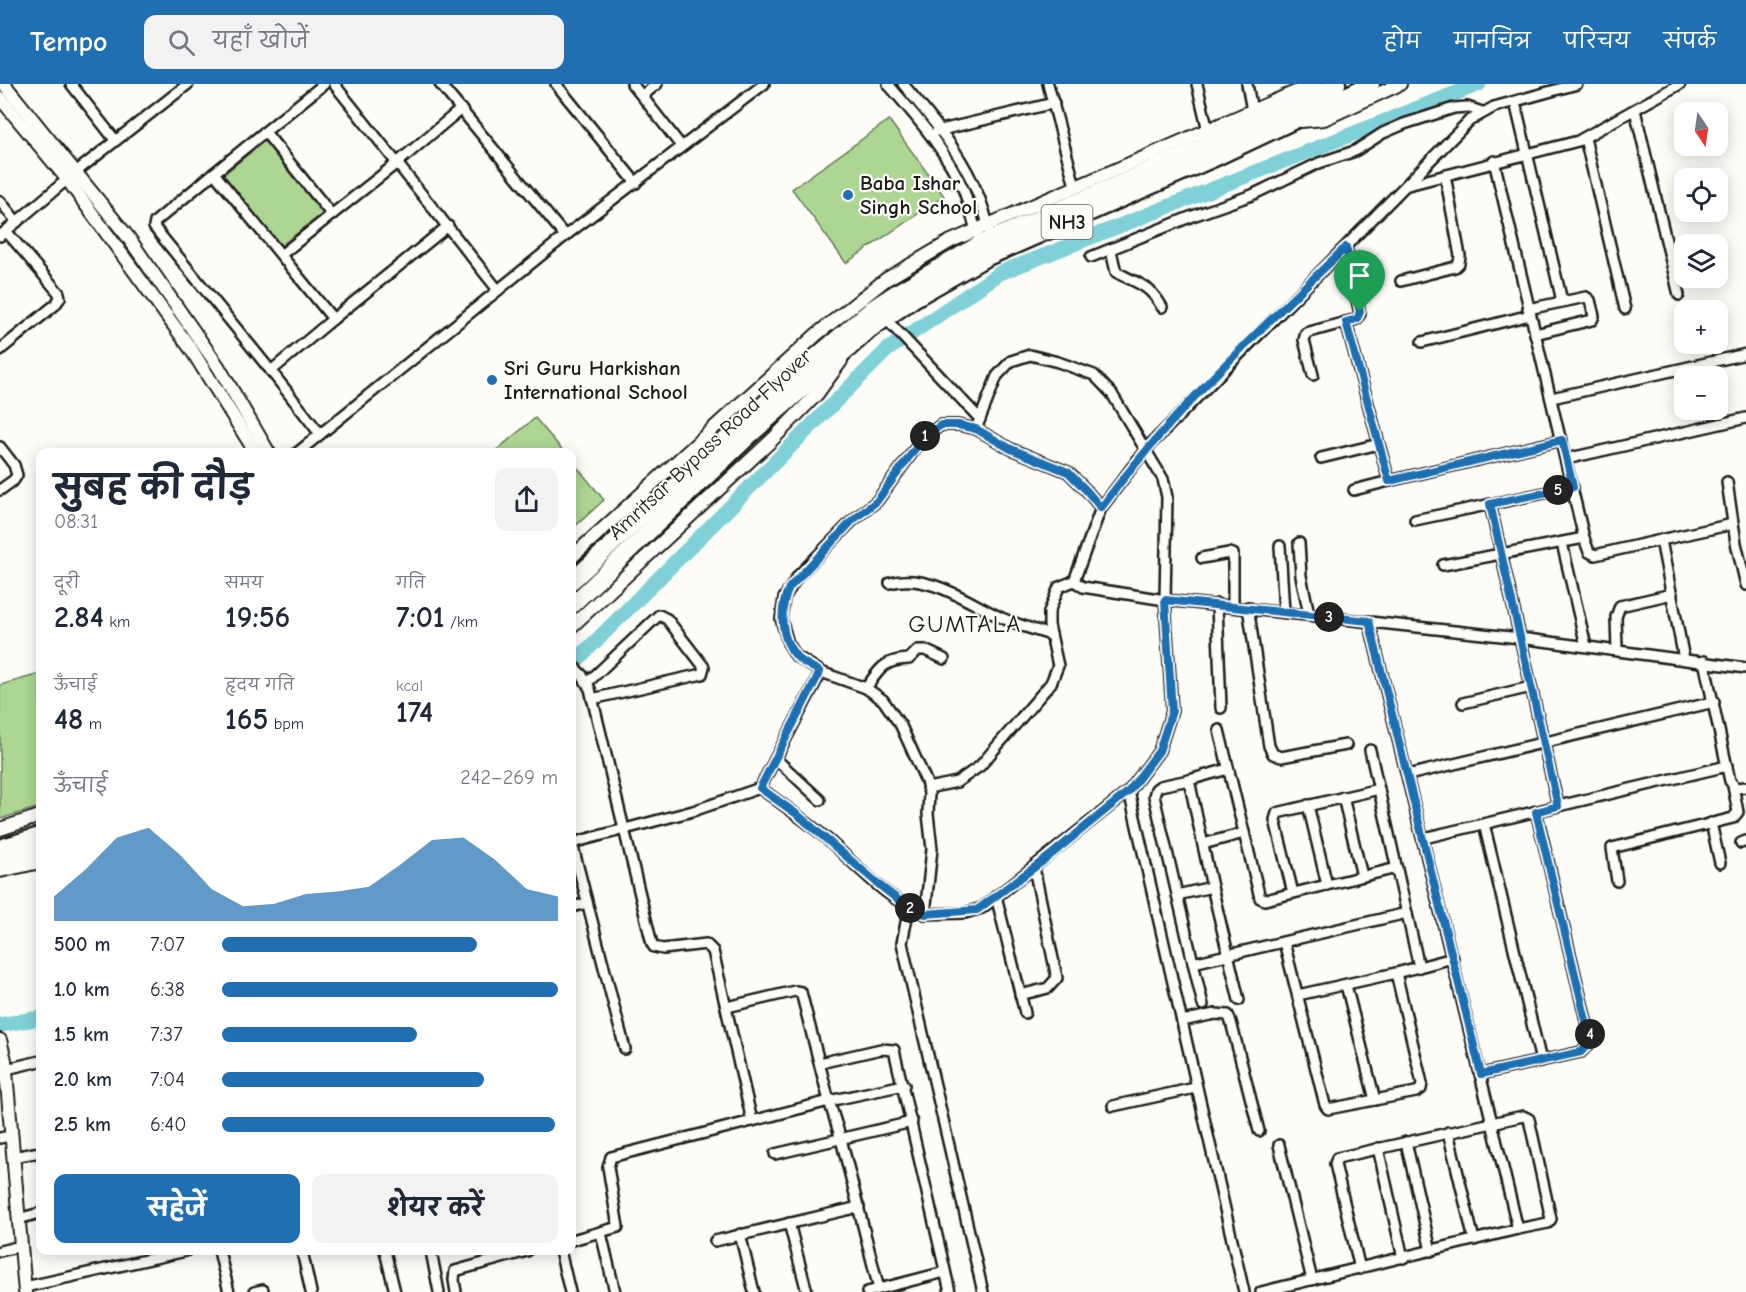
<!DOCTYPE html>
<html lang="hi">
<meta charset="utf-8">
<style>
:root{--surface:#fff;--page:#f2f2f3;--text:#1f2937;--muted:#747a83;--accent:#1f6fb2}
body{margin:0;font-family:"Comic Neue","Playpen Sans Deva",sans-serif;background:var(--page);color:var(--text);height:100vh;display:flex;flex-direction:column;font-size:22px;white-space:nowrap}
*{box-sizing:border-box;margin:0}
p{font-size:20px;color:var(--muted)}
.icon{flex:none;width:33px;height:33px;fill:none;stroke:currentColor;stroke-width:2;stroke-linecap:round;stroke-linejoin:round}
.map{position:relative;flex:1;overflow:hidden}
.details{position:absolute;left:36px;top:364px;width:540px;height:807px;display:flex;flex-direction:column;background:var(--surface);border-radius:12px;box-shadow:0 3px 15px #0003}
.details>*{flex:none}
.needle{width:39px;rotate:167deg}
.tools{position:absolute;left:1674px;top:18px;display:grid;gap:12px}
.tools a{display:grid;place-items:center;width:54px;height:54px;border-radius:12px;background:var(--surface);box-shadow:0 3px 15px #0003;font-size:30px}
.pin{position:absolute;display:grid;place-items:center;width:51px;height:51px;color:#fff;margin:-62px -26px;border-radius:50% 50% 50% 0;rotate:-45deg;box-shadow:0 0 6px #0007}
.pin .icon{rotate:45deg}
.km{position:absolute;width:30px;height:30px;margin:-15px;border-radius:50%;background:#222;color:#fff;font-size:16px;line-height:30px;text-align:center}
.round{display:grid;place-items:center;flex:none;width:63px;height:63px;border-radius:12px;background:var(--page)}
.headline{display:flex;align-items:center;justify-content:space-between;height:102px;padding:0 18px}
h1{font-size:33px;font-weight:700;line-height:45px}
.metrics{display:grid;grid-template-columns:repeat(3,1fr);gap:9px;height:102px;padding:6px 18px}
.metrics div{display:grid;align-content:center}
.metrics b{font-size:30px;font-weight:700}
.metrics small{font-size:16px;font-weight:400}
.metrics p{font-size:16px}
.chart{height:168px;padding:12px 18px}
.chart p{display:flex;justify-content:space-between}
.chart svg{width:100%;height:108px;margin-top:6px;fill:var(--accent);opacity:.7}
.cta{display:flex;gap:12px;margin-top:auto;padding:12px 18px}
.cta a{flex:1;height:69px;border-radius:12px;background:var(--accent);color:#fff;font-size:24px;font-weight:700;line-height:69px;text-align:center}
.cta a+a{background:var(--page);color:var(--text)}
ul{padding:0 18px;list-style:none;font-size:20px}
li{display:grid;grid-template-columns:96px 72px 1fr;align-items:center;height:45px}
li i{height:15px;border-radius:8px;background:var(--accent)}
header{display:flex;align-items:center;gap:36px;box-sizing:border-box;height:84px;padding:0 30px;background:var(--accent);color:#fff}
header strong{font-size:28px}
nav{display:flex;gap:33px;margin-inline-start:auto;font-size:21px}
.search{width:420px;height:54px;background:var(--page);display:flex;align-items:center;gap:15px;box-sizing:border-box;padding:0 21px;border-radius:12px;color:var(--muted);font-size:22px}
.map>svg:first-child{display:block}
.green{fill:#add693;stroke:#647958;stroke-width:1.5}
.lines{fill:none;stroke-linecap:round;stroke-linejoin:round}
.river{stroke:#7fd1d7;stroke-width:15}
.minor-casing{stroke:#1c1c1c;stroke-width:14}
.tertiary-casing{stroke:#1c1c1c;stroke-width:16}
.trunk-casing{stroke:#1c1c1c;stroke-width:21}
.minor{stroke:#fdfcf7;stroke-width:9}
.tertiary{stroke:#fdfcf7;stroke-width:12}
.trunk{stroke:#fdfcf7;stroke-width:16}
.route-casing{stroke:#fff;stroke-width:12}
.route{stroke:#1f6fb2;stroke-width:8}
.poi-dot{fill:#1f6fb2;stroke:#fdfcf7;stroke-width:2}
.labels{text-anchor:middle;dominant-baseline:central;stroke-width:4.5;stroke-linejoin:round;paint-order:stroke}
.shield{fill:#fdfcf7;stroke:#605f5e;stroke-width:1.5}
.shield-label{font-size:20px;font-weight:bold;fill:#1c1c1c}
.poi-label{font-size:21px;font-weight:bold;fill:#1c1c1c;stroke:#fdfcf7;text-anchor:start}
.street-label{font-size:21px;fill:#1c1c1c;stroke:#fdfcf7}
.quarter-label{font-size:24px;letter-spacing:1.5px;fill:#1c1c1c;stroke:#fdfcf7}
</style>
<header>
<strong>Tempo</strong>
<div class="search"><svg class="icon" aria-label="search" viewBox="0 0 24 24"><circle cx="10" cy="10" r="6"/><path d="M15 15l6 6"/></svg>यहाँ खोजें</div>
<nav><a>होम</a><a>मानचित्र</a><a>परिचय</a><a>संपर्क</a></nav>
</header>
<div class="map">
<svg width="1746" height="1208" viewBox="0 0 1746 1208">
<rect width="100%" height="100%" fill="#fdfcf7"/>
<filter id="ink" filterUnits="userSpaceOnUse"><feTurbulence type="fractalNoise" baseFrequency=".0167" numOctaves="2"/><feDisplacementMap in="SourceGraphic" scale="12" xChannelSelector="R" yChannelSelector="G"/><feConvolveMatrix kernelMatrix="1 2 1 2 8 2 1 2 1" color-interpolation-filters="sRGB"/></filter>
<g filter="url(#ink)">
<g class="green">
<polygon points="889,36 944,112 846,179 792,105"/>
<polygon points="267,55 325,128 279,163 222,92"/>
<polygon points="535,334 565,369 493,369"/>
<polygon points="572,377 604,416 572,445"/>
<polygon points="40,590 40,723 0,735 0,601"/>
</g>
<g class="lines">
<g class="river">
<polyline points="572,581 887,266 1000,189 1479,0"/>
<polyline points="0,941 40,934"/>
</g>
<defs>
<g id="minor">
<polyline points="71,0 115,56"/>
<polyline points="324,0 214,89 333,235 448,142"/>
<polyline points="334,0 498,206"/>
<polyline points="440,0 565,152"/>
<polyline points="556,0 636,99"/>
<polyline points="632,0 642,12 657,0"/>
<path d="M888 0C916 33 947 67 964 107 969 122 973 137 978 152"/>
<path d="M903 0C940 44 977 88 989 146"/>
<polyline points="1048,0 1075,102"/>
<polyline points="1197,0 1208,47"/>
<polyline points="1247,0 1252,27"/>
<polyline points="642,12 681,62"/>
<polyline points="1515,18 1562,217"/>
<polyline points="1635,26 1679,211"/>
<polyline points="937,47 1054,19"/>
<polyline points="265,48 332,131"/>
<polyline points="1585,54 1625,225"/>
<polyline points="214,89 155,138 154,143 271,287 333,235"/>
<polyline points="1408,101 1578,57 1680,0"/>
<polyline points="0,117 17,138"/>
<polyline points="0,152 77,87 188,0"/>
<path d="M1111 167 1116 188C1138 200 1149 200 1162 223"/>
<polyline points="282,170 397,79 461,25"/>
<polyline points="1091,173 1190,133 1252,111 1319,79 1355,67 1383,49 1404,40 1454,24 1467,23 1482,28"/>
<polyline points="1401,197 1455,183 1459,179 1460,172 1445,91"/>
<polyline points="1528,225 1586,213 1590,216 1594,232 1592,236 1535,250"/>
<polyline points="885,234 980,335"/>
<polyline points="1346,238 1389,397 1562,356"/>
<polyline points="1422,258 1530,231"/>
<polyline points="0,266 55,221 60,214 59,209 6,147"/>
<polyline points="271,287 320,350"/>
<polyline points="1313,291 1304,256 1306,249 1357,235 1360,230 1346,163"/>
<polyline points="1552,314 1746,270"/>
<polyline points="0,363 14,381 17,391 14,396 0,406"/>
<polyline points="297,369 565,152 764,0"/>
<polyline points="1321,374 1379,360"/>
<polyline points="1566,375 1746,334"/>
<polyline points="1727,398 1736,459 1746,501"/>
<polyline points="1354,406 1389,397"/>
<polyline points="1490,420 1558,722"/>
<polyline points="1101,424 1146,365 1469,37 1494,23 1577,0"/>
<polyline points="1415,436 1573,403"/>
<polyline points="1584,454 1589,468 1595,471 1661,456 1684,575"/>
<polyline points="1661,456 1733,440"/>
<polyline points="1299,459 1301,492 1309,530"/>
<polyline points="1562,459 1586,562"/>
<polyline points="1280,462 1284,528"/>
<polyline points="1202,474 1229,469 1233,470 1233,522"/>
<polyline points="1443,481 1584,454 1494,77"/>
<path d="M890 499C928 488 969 519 1002 534 1018 541 1035 546 1051 551"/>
<polyline points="1217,520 1221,624"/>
<polyline points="1248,523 1269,662 1273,670 1281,673 1346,661"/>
<polyline points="1617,566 1616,533 1620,522 1672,510"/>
<polyline points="1704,577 1730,697 1736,704 1746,703"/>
<polyline points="572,581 582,591 590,605 652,860 654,863 663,865 706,860 713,867 752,1037 829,1017 841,1055 879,1205 867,1208"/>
<polyline points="587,599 659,531 667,535 704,583 702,590 592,615"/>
<path d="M866 604C880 585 883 576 909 575L918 566H925L944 575"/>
<polyline points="1463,619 1531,603"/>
<polyline points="1219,646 1260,814 1265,816 1397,784"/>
<polyline points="1370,666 1419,883"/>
<polyline points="776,675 820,716"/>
<polyline points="1408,691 1714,618"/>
<polyline points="1189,696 1160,702 1156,705 1154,712 1203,921"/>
<polyline points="760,704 821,588"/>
<polyline points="928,704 957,698 980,682 1051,599 1058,582 1049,541 1049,528 1059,503 1074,497"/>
<polyline points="1129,707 1244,1208"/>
<polyline points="1343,713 1362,792"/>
<polyline points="1308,721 1327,801"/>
<polyline points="1711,739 1720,779"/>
<polyline points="1484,740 1541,977"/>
<polyline points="1424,754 1727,682"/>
<path d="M572 759 693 727 760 704C782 720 805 736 826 754 856 780 887 817 925 830L932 765 928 730 929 709 926 697 901 642 883 616 866 604 821 588 796 572 788 559 781 535 784 514 798 492 852 437 877 417 923 354 941 341H958L976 345 1011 365 1068 388 1086 406 1101 424 1074 497 1083 503 1165 516 1520 554 1746 584"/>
<polyline points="572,759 625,965"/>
<polyline points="1741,759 1746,757"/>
<polyline points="1203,760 1244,749"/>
<polyline points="1617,797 1612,764 1733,734 1738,728 1733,702"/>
<polyline points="1212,803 1239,916"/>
<polyline points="1293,809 1275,736 1277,729 1379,705"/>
<polyline points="1177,811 1212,803 1189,696 1228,685"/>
<polyline points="996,812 1025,929"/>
<polyline points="572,823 587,819"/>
<polyline points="909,823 902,859 983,1208"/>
<polyline points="925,830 965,829 982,824 1129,707 1159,667 1172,627 1165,516 1167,413 1163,395 1112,310 1094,291 1058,278 1030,271 1011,277 997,292 976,345"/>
<polyline points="1284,858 1325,1021 1328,1025 1416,1008 1421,1005 1422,999 1396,889 1298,911"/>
<polyline points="1193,879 1407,829"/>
<polyline points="1396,889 1453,874"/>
<polyline points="1346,901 1375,1016"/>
<polyline points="1020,911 1048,904 1057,894 1034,784"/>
<polyline points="727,923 795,907 801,908 829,1017 904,1001"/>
<polyline points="1182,937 1215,930 1228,931 1231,938 1259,1047"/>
<polyline points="820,979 881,965 894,966 950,1208"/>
<polyline points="2,986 40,977"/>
<polyline points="1481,990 1581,968 1589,960 1589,949 1536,727"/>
<polyline points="1113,1022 1195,1004"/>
<polyline points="1448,1048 1474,1156"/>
<polyline points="0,1054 10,1052"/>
<polyline points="1406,1058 1431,1167"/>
<polyline points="1279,1061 1312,1196"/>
<polyline points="1378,1064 1403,1174"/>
<polyline points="775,1070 912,1038"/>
<polyline points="13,1073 40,1068"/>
<polyline points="18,1135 40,1129"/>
<polyline points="789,1139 807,1208"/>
<polyline points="601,1149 615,1208"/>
<polyline points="740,1150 754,1208"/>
<polyline points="572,1156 618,1143 608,1083 611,1073 752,1037"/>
<polyline points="715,1157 859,1123"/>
<polyline points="0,1167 21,1162"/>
<polyline points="219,1167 229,1208"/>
<polyline points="302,1167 311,1208"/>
<polyline points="385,1167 395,1208"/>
<polyline points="431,1167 439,1208"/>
<polyline points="560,1167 570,1208"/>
<polyline points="1360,1185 1335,1080 1337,1074 1523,1032 1529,1035 1551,1135 1548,1139 1518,1145"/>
<polyline points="25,1203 186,1167"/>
<polyline points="879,1205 945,1188"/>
<polyline points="254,1208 263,1206"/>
<polyline points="456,1208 454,1196 455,1187 527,1167"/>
<polyline points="1261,1208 1518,1145 1369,537"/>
</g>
<g id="tertiary">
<polyline points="4,0 128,153 218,282 269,369"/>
<polyline points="0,14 67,95 191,265 256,369"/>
<polyline points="1301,37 1324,35 1400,0"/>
<polyline points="572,473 817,250 885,196 951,157 1314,0"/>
<polyline points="572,542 773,355 817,310 841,277"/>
<polyline points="0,745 40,732"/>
<polyline points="0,787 40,778"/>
<polyline points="0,956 5,976 25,1208"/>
</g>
<g id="trunk">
<polyline points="572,497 812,276 872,225 896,209 980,160 1205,62 1337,0"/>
<polyline points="572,521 750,351 869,246 915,214 985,174 1212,75 1371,0"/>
<polyline points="0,764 40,752"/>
<polyline points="0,780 40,767"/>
</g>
</defs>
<use href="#minor" class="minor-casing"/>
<use href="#tertiary" class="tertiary-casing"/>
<use href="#trunk" class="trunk-casing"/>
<use href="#minor" class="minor"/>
<use href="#tertiary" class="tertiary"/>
<use href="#trunk" class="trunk"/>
</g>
</g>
<g class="lines" filter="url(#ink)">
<defs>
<path id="route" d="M1346 163 1360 228 1357 235 1346 238 1389 397 1562 356 1573 403 1490 420 1558 722 1536 728 1589 949V960L1581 968 1481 990 1369 537 1165 516 1172 627 1159 667 1129 707 1047 774 977 826 925 830 909 824 883 804 798 731 760 704 820 588C813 583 802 579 796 572 780 554 779 525 789 504L852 437 877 417 923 354 941 341H958L976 345 1011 365 1068 388 1086 406 1101 424C1172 327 1260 246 1346 163Z"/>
</defs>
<use href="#route" class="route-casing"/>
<use href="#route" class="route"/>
</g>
<g class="poi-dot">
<circle cx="848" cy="111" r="6"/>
<circle cx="492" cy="296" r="6"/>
</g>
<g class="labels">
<rect class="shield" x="1041.5" y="121" width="51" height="34" rx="4.5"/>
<g class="shield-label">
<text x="1067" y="138">NH3</text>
</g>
<g class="poi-label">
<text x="860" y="99">Baba Ishar<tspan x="860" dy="24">Singh School</tspan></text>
<text x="504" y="284">Sri Guru Harkishan<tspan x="504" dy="24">International School</tspan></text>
</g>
<g class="street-label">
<text transform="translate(710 360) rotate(-43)">Amritsar Bypass Road Flyover</text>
</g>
<g class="quarter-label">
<text x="965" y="540">GUMTALA</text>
</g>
</g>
</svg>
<div class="tools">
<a><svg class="needle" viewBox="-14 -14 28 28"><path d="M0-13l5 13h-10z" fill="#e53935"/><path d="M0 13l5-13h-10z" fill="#747a83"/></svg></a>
<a><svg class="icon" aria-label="locate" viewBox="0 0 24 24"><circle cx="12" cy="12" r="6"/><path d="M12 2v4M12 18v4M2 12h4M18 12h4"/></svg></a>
<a><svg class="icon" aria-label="layers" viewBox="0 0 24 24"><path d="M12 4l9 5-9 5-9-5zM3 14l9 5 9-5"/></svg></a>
<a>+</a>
<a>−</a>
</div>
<div class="pin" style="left:1360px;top:228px;background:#1e9e55"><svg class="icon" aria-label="arrive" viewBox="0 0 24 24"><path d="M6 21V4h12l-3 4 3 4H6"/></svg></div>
<b class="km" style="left:925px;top:352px">1</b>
<b class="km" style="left:910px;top:824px">2</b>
<b class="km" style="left:1329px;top:533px">3</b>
<b class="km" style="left:1590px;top:950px">4</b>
<b class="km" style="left:1558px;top:406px">5</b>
<section class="details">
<div class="headline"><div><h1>सुबह की दौड़</h1><p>08:31</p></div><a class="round"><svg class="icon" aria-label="share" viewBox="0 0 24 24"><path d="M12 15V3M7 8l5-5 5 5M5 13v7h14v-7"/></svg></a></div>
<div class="metrics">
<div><p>दूरी</p><b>2.84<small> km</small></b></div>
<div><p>समय</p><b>19:56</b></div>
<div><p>गति</p><b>7:01<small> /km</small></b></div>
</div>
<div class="metrics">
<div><p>ऊँचाई</p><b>48<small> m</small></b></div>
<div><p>हृदय गति</p><b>165<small> bpm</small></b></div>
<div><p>kcal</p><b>174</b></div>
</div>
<div class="chart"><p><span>ऊँचाई</span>242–269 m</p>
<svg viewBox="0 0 160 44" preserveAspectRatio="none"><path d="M0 44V34L10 23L20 10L30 6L40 17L50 31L60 38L70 37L80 33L90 32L100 30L110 21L120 11L130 10L140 19L150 31L160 34V44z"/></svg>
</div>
<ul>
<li><b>500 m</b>7:07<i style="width:76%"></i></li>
<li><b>1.0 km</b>6:38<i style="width:100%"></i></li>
<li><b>1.5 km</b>7:37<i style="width:58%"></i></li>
<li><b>2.0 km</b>7:04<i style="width:78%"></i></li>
<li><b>2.5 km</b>6:40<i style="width:99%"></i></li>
</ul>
<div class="cta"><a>सहेजें</a><a>शेयर करें</a></div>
</section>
</div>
